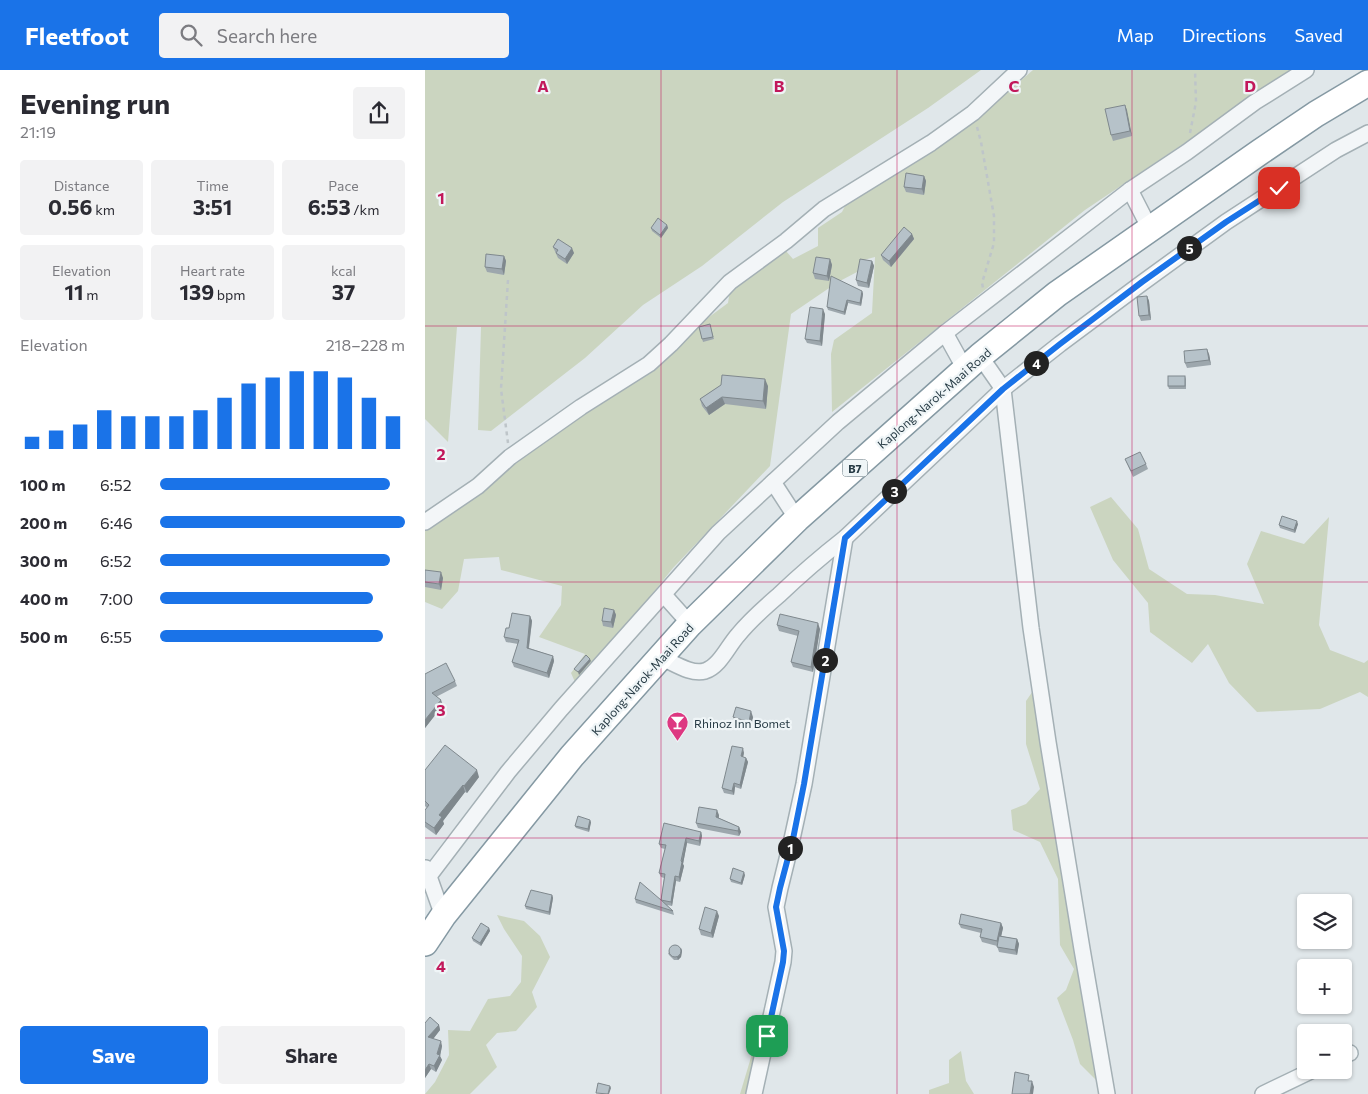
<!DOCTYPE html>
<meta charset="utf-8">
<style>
:root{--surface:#fff;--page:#f2f2f3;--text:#2b2b33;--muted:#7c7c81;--accent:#1a73e8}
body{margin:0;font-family:Commissioner,sans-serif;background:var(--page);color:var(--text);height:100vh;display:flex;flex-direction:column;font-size:19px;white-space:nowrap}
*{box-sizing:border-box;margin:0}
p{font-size:16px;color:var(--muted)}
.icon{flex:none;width:28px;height:28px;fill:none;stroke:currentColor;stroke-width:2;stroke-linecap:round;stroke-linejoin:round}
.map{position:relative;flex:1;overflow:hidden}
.details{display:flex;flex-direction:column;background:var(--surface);width:425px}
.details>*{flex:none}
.tools{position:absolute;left:872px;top:824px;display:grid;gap:10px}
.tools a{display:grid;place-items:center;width:55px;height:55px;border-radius:5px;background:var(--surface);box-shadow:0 1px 4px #0004;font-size:25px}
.pin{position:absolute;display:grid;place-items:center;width:42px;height:42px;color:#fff;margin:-21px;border-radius:10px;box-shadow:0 2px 8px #0006}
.km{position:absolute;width:25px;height:25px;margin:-12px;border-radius:50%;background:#222;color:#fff;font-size:14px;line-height:25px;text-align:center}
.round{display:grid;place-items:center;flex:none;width:52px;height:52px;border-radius:5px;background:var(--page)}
.overview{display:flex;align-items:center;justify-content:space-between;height:85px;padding:0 20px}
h1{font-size:28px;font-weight:700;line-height:38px}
.stats{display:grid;grid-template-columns:repeat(3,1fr);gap:8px;height:85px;padding:5px 20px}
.stats div{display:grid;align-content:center;border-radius:5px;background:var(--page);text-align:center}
.stats b{font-size:21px;font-weight:700}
.stats small{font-size:14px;font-weight:400}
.stats p{font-size:14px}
.chart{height:140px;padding:10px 20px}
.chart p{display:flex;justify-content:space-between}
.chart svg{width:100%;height:90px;margin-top:5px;stroke:var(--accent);stroke-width:6}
.button{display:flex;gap:10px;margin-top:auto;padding:10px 20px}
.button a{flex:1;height:58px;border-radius:5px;background:var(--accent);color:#fff;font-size:20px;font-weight:700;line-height:58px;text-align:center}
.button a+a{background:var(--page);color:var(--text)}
ul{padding:0 20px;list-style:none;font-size:16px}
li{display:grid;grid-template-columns:80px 60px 1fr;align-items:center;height:38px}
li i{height:12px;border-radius:6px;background:var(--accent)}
header{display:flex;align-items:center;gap:30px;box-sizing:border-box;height:70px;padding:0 25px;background:var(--accent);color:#fff}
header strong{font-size:24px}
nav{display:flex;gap:28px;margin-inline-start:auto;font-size:18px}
.search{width:350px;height:45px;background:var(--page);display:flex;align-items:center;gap:12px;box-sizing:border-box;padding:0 18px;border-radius:5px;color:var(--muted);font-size:19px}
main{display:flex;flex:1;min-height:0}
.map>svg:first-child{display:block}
.green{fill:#cbd5c0}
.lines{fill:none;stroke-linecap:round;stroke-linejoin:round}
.minor-casing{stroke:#a4b0b5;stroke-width:18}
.trunk-casing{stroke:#8599a3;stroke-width:28}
.path{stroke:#bec5c9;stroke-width:2.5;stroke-dasharray:4 4;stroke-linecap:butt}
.minor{stroke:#f3f6f8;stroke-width:15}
.trunk{stroke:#fff;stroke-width:25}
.wall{fill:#9da7ad}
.shaded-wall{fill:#7f888d}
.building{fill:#b6c2c9;stroke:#7f888d}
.route-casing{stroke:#fff;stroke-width:10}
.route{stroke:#1a73e8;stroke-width:6}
.grid{fill:none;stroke:#c2185b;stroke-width:1;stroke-opacity:0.55}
.labels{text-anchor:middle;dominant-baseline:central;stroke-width:4.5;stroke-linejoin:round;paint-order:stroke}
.shield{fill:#eff5f7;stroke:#62727a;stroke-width:1}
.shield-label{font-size:11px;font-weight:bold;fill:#263a44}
.street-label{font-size:12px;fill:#263a44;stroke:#eff5f7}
.poi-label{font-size:12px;fill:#263a44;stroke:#eff5f7;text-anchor:start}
.grid-label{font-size:16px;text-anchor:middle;font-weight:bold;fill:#c2185b;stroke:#eff5f7;stroke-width:4.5;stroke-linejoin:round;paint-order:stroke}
</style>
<header>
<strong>Fleetfoot</strong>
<div class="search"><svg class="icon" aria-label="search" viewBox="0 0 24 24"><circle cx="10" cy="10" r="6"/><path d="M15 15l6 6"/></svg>Search here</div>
<nav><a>Map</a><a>Directions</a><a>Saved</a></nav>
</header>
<main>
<section class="details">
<div class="overview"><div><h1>Evening run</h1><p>21:19</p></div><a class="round"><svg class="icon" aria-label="share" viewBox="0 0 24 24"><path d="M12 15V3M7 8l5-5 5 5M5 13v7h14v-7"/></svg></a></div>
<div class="stats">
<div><p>Distance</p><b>0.56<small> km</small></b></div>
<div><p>Time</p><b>3:51</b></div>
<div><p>Pace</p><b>6:53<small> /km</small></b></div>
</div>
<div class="stats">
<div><p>Elevation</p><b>11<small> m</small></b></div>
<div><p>Heart rate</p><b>139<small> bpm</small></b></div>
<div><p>kcal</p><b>37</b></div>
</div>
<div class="chart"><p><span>Elevation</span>218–228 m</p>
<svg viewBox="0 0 160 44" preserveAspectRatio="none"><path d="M5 44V38M15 44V35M25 44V32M35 44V25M45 44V28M55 44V28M65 44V28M75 44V25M85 44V19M95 44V12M105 44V9M115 44V6M125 44V6M135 44V9M145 44V19M155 44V28"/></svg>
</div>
<ul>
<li><b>100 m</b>6:52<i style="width:94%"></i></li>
<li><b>200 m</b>6:46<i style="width:100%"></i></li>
<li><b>300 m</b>6:52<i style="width:94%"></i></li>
<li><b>400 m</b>7:00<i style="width:87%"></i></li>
<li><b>500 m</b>6:55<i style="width:91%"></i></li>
</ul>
<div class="button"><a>Save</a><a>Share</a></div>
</section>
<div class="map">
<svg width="943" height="1024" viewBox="0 0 943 1024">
<rect width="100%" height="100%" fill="#e0e7ea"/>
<g class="green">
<polygon points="0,0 556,0 503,38 358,132 277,196 218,235 160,288 66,361 53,360 56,257 32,257 23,372 0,349"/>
<polygon points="608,0 868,0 660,140 407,342 406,284 409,270 447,243 450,187 435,191 432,202 413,212 366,244 345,396 248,498 159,609 150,612 146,603 160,584 114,567 136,535 137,516 76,500 74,487 39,489 33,521 17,539 0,532 0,459 48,426 138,355 303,233 305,220 361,181 368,189 393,176 393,158 417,142 421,134 547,53"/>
<polygon points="686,427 713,459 724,499 762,524 790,525 839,534 822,494 836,461 879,474 904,447 894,555 905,580 939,593 943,590 943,627 935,622 895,639 832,642 804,613 783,574 767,593 725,562 723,533 688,490 665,437"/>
<polygon points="610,618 677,1016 655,994 648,970 632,928 641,920 649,899 635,875 633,809 615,772 588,760 586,740 601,734 615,719 601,674 601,631"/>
<polygon points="72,845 99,851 115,866 125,887 107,922 112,937 91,961 72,963 61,975 72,997 45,1024 0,1024 10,1012 24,985 23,960 45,961 63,929 85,926 96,912 97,886 79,859"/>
<polygon points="341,962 327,1024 315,1024 327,984"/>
<polygon points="536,981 541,1011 549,1024 504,1024 504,1020 524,1013 524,990"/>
</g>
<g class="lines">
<defs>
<g id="minor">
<polyline points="705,120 725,159"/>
<polyline points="520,263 541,301"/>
<polyline points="555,286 578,319 606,558 623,672 657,879 682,1024"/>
<polyline points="348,412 372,449"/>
<polyline points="0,452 53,416 85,387 156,337 224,294 246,274 305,212 361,171 399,139 506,73 548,43 594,0"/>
<polyline points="239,525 265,554"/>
<path d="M237 588C249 593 266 605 280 601 295 596 303 576 313 565 325 550 340 537 354 525 375 505 397 486 420 468L578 319 635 274 717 213 801 152 911 80 943 63"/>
<polyline points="1,798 18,846"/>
<polyline points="4,806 83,702 136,639 293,463 413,352 520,263 705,120 762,82 830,32 881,0"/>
<polyline points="919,985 925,983"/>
<polyline points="329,1024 358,892 359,881 351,837 355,818 367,769 379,714 420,468"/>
<polyline points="838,1024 888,1000"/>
</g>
<polyline id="trunk" points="0,873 18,846 147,686 265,554 372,449 555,286 632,224 835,82 891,44 943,13"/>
</defs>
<use href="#minor" class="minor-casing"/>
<use href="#trunk" class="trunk-casing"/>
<g class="path">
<polyline points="552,57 556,72 569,146 569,173 557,213 558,218"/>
<polyline points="765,63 771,32 770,0"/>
<polyline points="83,210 76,319 83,373"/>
</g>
<use href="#minor" class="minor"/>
<use href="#trunk" class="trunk"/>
</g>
<g class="wall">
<polygon points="700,35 707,66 688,71 686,65"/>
<polygon points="499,106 501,111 499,125 481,122 479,117"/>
<polygon points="242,155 243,158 236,168 227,161 226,158"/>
<polygon points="487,164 489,169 466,197 458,190 456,185"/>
<polygon points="128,177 149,183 142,194 133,188"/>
<polygon points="79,186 81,191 79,205 62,202 60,197"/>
<polygon points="405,189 407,195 404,211 390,209 388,203"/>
<polygon points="447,191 449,196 444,218 433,216 431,210"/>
<polygon points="437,221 438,224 436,236 423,233 420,245 403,240 402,237"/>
<polygon points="722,226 724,231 726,250 716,251 714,246"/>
<polygon points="400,244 397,276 382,273 380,269"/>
<polygon points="285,254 289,269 278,272 274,257"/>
<polygon points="784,284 786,295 762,298 760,293"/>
<polygon points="760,306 761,309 761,319 744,319 743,316"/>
<polygon points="296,315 343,316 341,339 300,334 284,345 277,336 275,329"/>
<polygon points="700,389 721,394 723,399 708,407"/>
<polygon points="873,454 870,463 855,458 854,455"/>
<polygon points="0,500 18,508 16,520 0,517"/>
<polygon points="189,540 191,545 188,558 178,556 177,551"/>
<polygon points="105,546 107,551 104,578 128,586 129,591 124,608 89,597 87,592 93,574 81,572 79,567 84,558"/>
<polygon points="352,555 395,559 388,602 368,597 366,592 373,566 354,561"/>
<polygon points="0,604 30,611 32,616 11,627 18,635 0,658"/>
<polygon points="308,647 328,647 326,657 310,652"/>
<polygon points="319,683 318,687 321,688 323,692 316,719 310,717 309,725 299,723 297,718"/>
<polygon points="0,700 54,707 42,723 40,722 18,751 19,754 11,765 0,757 0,740 2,738 0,736"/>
<polygon points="294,745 294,748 314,757 316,762 314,766 273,758 271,753"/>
<polygon points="166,752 164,762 151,758 150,756"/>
<polygon points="276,762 277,766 275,776 262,773 258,794 259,796 255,812 251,811 247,836 242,835 248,841 249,845 211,833 210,829 236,830 239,808 236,807 234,803 240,779 236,778 234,774"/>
<polygon points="320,805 317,815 306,812 305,809"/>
<polygon points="127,825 128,828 125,845 101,839 100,836"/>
<polygon points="294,846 288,868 276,865 274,859"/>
<polygon points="576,853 578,858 576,866 592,869 594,874 592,885 574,882 572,876 557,872 555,867 556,863 536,858 534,854"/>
<polygon points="64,858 65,861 56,876 48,871 47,868"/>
<polygon points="256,878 257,881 256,887 253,890 249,890 244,885 243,883"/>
<polygon points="5,947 14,955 15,960 8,969 17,976 15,986 17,990 11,1002 6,999 0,1008"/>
</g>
<g class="shaded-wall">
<polygon points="700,35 702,40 707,66 705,61"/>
<polygon points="499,106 501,111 499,125 497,119"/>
<polygon points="242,155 243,158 236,168 235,165"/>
<polygon points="487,164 489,169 466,197 464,191"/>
<polygon points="147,178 149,183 142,194 140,189"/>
<polygon points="79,186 81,191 79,205 77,199"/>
<polygon points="405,189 407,195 404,211 402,206"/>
<polygon points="447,191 449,196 444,218 442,213"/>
<polygon points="437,221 438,224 436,236 435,233"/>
<polygon points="722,226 724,231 726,250 724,245"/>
<polygon points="422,230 423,233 420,245 419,242"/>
<polygon points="398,239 400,244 397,276 395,271"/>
<polygon points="782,279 784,284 786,295 784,290"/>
<polygon points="340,309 343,316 341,339 338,331"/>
<polygon points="297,327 300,334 284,345 281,338"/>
<polygon points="872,451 873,454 870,463 869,460"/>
<polygon points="16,502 18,508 16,520 14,514"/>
<polygon points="189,540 191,545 188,558 186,552"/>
<polygon points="105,546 107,551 103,582 102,578"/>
<polygon points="393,553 395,559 388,602 386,597"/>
<polygon points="128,586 129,591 124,608 122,603"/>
<polygon points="165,589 166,591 154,605 153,602"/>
<polygon points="16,630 18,635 0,658 0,650"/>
<polygon points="326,641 328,647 326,657 324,652"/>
<polygon points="318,678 319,683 317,691 316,686"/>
<polygon points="321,688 323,692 316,719 315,715"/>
<polygon points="52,700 54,707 42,723 39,716"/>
<polygon points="309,713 310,717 309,725 307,721"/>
<polygon points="38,715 40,722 18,751 19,754 11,765 9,758 14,745"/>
<polygon points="292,740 294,745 293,752 291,747"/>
<polygon points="165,750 166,752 164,762 163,759"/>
<polygon points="314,757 316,762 314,766 313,761"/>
<polygon points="276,762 277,766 275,776 274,771"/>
<polygon points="261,768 262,773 258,794 259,796 255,812 254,807"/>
<polygon points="319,802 320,805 317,815 316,813"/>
<polygon points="250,806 251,811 247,836 246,832"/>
<polygon points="127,825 128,828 125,845 124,842"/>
<polygon points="292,841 294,846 288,868 286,863"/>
<polygon points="576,853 578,858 574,876 572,871"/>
<polygon points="64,858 65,861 56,876 55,873"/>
<polygon points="592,869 594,874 592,885 590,880"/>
<polygon points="256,878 257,881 256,887 253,890 252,887"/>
<polygon points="14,955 15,960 5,973 3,967"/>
<polygon points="16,971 17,976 15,986 17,990 11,1002 9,996"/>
<polygon points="4,994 6,999 0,1008 0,1000"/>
<polygon points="607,1011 609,1017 608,1024 605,1024"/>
<polygon points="185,1016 186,1018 184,1024 183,1024"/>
</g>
<g class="building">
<polygon points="700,35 705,61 686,65 680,39"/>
<polygon points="481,103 499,106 497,119 479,117"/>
<polygon points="233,148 242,155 235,165 226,158"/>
<polygon points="479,157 487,164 464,191 456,185"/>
<polygon points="133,169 147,178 140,189 131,183 133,180 128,177"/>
<polygon points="61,184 79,186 77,199 60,197"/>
<polygon points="391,187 405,189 402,206 388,203"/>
<polygon points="435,189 447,191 442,213 431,210"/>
<polygon points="406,206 437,221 435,233 422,230 419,242 402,237"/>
<polygon points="722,226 724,245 714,246 712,227"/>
<polygon points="385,237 398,239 395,271 380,269"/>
<polygon points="285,254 288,267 277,269 274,257"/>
<polygon points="782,279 784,290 760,293 759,281"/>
<polygon points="297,305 340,309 338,331 297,327 281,338 275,329 296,315"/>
<rect x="743" y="306" width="17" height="10"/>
<polygon points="715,382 721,394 706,401 700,389"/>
<polygon points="857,446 872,451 869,460 854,455"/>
<polygon points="0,500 16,502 14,514 0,512"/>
<polygon points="179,538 189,540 186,552 177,551"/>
<polygon points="87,543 105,546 102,578 128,586 122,603 87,592 94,570 79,567 81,558 84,558"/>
<polygon points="355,544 393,553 386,597 366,592 374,561 352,555"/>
<polygon points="161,585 165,589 153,602 149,599"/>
<polygon points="21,593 30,611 7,623 16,630 0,650 0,604"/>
<polygon points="311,637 326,641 324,652 308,647"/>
<polygon points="20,675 52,700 39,716 38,715 14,745 17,747 9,758 0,752 0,740 4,735 0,731 0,700"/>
<polygon points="307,676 318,678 316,686 321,688 315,715 309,713 307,721 297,718"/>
<polygon points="274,737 292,740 291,747 314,757 313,761 271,753"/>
<polygon points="153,746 165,750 163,759 150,756"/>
<polygon points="239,753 276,762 274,771 261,768 256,791 257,792 254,807 250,806 246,832 236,830 248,841 210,829 215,812 236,830 240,804 234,803 241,775 234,774"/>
<polygon points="308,798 319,802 316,813 305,809"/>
<polygon points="106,820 127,825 124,842 100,836"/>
<polygon points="280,837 292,841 286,863 274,859"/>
<polygon points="536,844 576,853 572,871 555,867 557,859 534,854"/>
<polygon points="56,853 64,858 55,873 47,868"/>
<polygon points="574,866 592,869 590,880 572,877"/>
<circle cx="250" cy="881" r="6"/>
<polygon points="5,947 14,955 3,967 16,971 12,984 15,985 9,996 4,994 0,1000 0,953"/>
<polygon points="590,1002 604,1005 603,1011 607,1011 605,1024 587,1024"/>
<polygon points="173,1013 185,1016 183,1024 171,1023"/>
</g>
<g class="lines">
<defs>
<polyline id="route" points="342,966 358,892 359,881 351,837 355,818 368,769 379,714 420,468 578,319 635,274 717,212 801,152 854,118"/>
</defs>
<use href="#route" class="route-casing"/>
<use href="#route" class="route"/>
</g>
<path class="grid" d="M236 0V1024M472 0V1024M707 0V1024M0 256H943M0 512H943M0 768H943"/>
<defs>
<symbol id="bar-pin" viewBox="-11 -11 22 30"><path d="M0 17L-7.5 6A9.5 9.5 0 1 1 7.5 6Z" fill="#dd3781" stroke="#eff5f7"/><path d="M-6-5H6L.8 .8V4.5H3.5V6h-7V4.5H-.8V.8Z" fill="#fff"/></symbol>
</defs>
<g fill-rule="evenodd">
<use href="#bar-pin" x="240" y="640" width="25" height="34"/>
</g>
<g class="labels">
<rect class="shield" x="417.5" y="389.5" width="25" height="17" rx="4"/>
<g class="shield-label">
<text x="430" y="398">B7</text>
</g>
<g class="street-label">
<text transform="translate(509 328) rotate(-41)">Kaplong-Narok-Maai Road</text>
<text transform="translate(217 609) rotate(-48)">Kaplong-Narok-Maai Road</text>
</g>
<g class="poi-label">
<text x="269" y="653">Rhinoz Inn Bomet</text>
</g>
</g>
<g class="grid-label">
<text x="118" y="22">A</text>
<text x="354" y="22">B</text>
<text x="589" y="22">C</text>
<text x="825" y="22">D</text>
<text x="16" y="134">1</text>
<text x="16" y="390">2</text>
<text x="16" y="646">3</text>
<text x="16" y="902">4</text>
</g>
</svg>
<div class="tools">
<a><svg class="icon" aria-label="layers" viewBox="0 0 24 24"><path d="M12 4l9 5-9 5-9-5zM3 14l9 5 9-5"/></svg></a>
<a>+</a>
<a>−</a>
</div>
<div class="pin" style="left:342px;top:966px;background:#1e9e55"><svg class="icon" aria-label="arrive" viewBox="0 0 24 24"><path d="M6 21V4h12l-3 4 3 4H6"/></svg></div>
<div class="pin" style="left:854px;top:118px;background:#d93025"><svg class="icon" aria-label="check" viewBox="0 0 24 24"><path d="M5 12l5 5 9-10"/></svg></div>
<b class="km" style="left:365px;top:778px">1</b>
<b class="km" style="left:400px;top:590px">2</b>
<b class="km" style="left:469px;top:421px">3</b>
<b class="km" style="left:611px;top:293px">4</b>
<b class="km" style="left:764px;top:178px">5</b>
</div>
</main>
